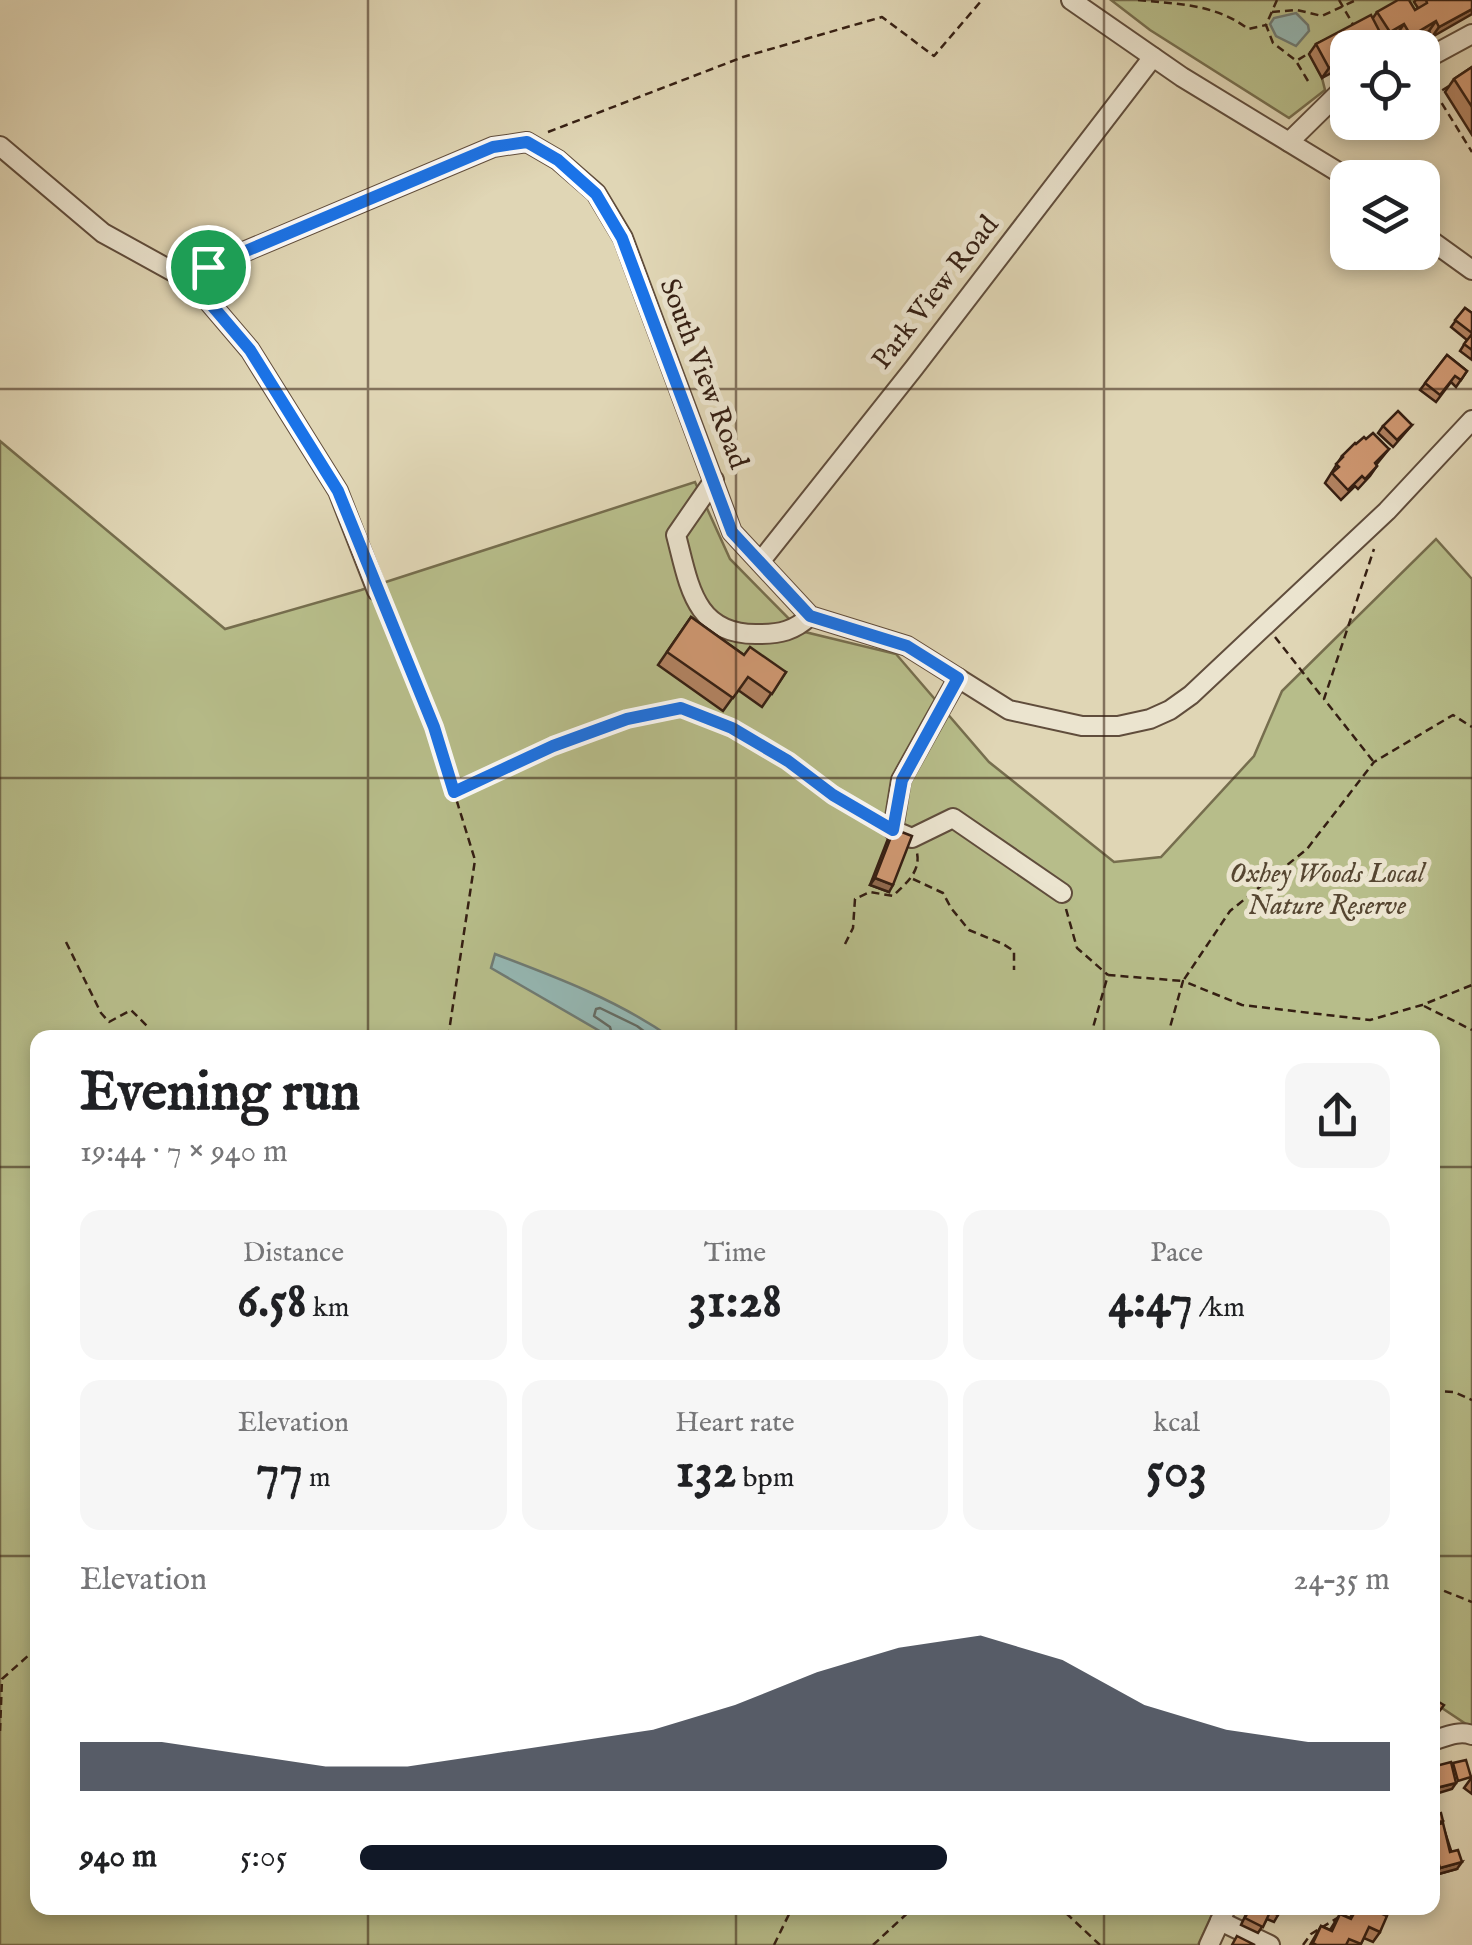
<!DOCTYPE html>
<meta charset="utf-8">
<style>
:root{--surface:#fff;--page:#f6f6f6;--text:#202124;--muted:#757577;--accent:#111827}
body{margin:0;font-family:"IM FELL English",serif;background:var(--page);color:var(--text);height:100vh;display:flex;flex-direction:column;font-size:38px;white-space:nowrap}
*{box-sizing:border-box;margin:0}
p{font-size:32px;color:var(--muted)}
.icon{flex:none;width:55px;height:55px;fill:none;stroke:currentColor;stroke-width:2;stroke-linecap:round;stroke-linejoin:round}
.map{position:relative;flex:1;overflow:hidden}
.sheet{position:absolute;left:30px;top:1030px;width:1410px;height:885px;display:flex;flex-direction:column;background:var(--surface);border-radius:20px;box-shadow:0 5px 15px #0003}
.sheet>*{flex:none}
.tools{position:absolute;left:1330px;top:30px;display:grid;gap:20px}
.tools a{display:grid;place-items:center;width:110px;height:110px;border-radius:20px;background:var(--surface);box-shadow:0 5px 15px #0003;font-size:50px}
.pin{position:absolute;display:grid;place-items:center;width:85px;height:85px;color:#fff;margin:-42px;border:5px solid #fff;border-radius:50%;box-shadow:0 2px 10px #0007}
.round{display:grid;place-items:center;flex:none;width:105px;height:105px;border-radius:20px;background:var(--page)}
.headline{display:flex;align-items:center;justify-content:space-between;height:170px;padding:0 50px}
h1{font-size:55px;font-weight:700;line-height:75px}
.figures{display:grid;grid-template-columns:repeat(3,1fr);gap:15px;height:170px;padding:10px 50px}
.figures div{display:grid;align-content:center;border-radius:20px;background:var(--page);text-align:center}
.figures b{font-size:50px;font-weight:700}
.figures small{font-size:28px;font-weight:400}
.figures p{font-size:28px}
.chart{height:280px;padding:20px 50px}
.chart p{display:flex;justify-content:space-between}
.chart svg{width:100%;height:180px;margin-top:10px;fill:var(--accent);opacity:.7}
ul{padding:0 50px;list-style:none;font-size:32px}
li{display:grid;grid-template-columns:160px 120px 1fr;align-items:center;height:75px}
li i{height:25px;border-radius:12px;background:var(--accent)}
.map>svg:first-child{display:block}
.green{fill:#b7bd8a;stroke:#766e4e;stroke-width:2.5}
.water{fill:#95b8b4;stroke:#6f7b74;stroke-width:2.5}
.lines{fill:none;stroke-linecap:round;stroke-linejoin:round}
.shore{stroke:#656c64;stroke-width:2.5}
.minor-casing{stroke:#604d3c;stroke-width:22}
.path{stroke:#351f13;stroke-width:2.5;stroke-dasharray:8 5;stroke-linecap:butt}
.minor{stroke:#ebe4cf;stroke-width:18}
.wall{fill:#b38463;stroke:#351f13;stroke-width:2.5}
.shaded-wall{fill:#926b50;stroke:#351f13;stroke-width:2.5}
.building{fill:#d09973;stroke:#351f13;stroke-width:2.5}
.route-casing{stroke:#fff;stroke-width:20}
.route{stroke:#1a73e8;stroke-width:12}
.grid{fill:none;stroke:#351f13;stroke-width:2.5;stroke-opacity:0.55}
.labels{text-anchor:middle;dominant-baseline:central;stroke-width:10;stroke-linejoin:round;paint-order:stroke}
.street-label{font-size:28px;fill:#351f13;stroke:#ebe4cf}
.park-label{font-size:28px;font-style:italic;fill:#564631;stroke:#ebe4cf}
</style>
<div class="map">
<svg width="1472" height="1945" viewBox="0 0 1472 1945">
<rect width="100%" height="100%" fill="#e0d6b5"/>
<filter id="stains"><feTurbulence type="fractalNoise" baseFrequency=".002" numOctaves="4"/><feColorMatrix values="0 0 0 0 .2 0 0 0 0 .09 0 0 0 0 .02 0 0 0 .5 -.17"/></filter>
<radialGradient id="worn" r=".72"><stop offset=".6" stop-color="#630" stop-opacity="0"/><stop offset="1" stop-color="#630" stop-opacity=".3"/></radialGradient>
<g class="green">
<polygon points="1111,0 1418,0 1420,13 1310,55 1322,78 1325,90 1289,118 1150,30"/>
<polygon points="0,441 225,629 361,590 695,482 730,559 801,631 896,654 989,762 1114,862 1161,857 1254,756 1282,691 1436,539 1472,579 1472,1728 1433,1702 1432,1038 38,1038 38,1908 1215,1908 1198,1945 0,1945"/>
</g>
<g class="water">
<polygon points="1296,13 1308,25 1309,31 1296,46 1276,36 1270,24 1274,18"/>
<path d="M495 954C556 977 617 1000 670 1037H610L491 968Z"/>
</g>
<g class="lines">
<polyline class="shore" points="613,1038 610,1027 594,1016 596,1009 600,1008 637,1026 653,1038"/>
<defs>
<g id="minor">
<polyline points="1071,0 1182,77 1348,178"/>
<polyline points="1422,61 1472,34"/>
<polyline points="1289,142 1348,84"/>
<polyline points="0,146 103,233 192,282 250,350 338,491 377,591"/>
<polyline points="1422,234 1472,270"/>
<polyline points="192,282 208,267 493,147 527,142 558,160 596,193 623,238 732,532 810,616 907,646 1009,710 1082,726 1118,726 1150,719 1170,710 1191,695 1387,511 1472,420"/>
<path d="M714 480 676 535C689 584 694 636 759 634 780 634 794 631 810 616"/>
<polyline points="760,562 914,368 1153,57"/>
<polyline points="958,678 901,780 893,830 912,838 953,818 1062,893"/>
<path d="M1432 1741C1445 1737 1459 1730 1472 1735"/>
<polyline points="1220,1921 1270,1945"/>
<polyline points="1209,1945 1226,1908"/>
</g>
</defs>
<use href="#minor" class="minor-casing"/>
<g class="path">
<path d="M1138 0C1177 4 1216 4 1248 29L1266 25"/>
<polyline points="1277,0 1266,25 1273,43 1294,59"/>
<polyline points="1339,0 1354,26"/>
<polyline points="1272,12 1297,10 1322,16 1356,0"/>
<polyline points="1308,81 1296,61 1311,52"/>
<polyline points="1449,86 1436,94 1472,152"/>
<polyline points="548,132 743,57 882,17 934,56 982,0"/>
<polyline points="384,606 434,727 475,860 448,1038"/>
<polyline points="1275,637 1323,698"/>
<polyline points="1373,761 1324,699 1374,549"/>
<polyline points="454,792 553,746 627,719 681,708 732,728 788,761 833,795 875,820"/>
<polyline points="913,879 943,893 951,908 969,930 1003,944 1014,951 1014,970"/>
<polyline points="1066,909 1077,948 1108,975"/>
<polyline points="66,942 101,1013 109,1022 131,1010 148,1027"/>
<path d="M845 944 853 928 855 899 870 892 893 896C905 884 921 872 917 853"/>
<polyline points="1424,1006 1472,1030"/>
<polyline points="1090,1038 1108,975 1183,981 1230,911 1307,849 1374,762 1453,715 1472,727"/>
<polyline points="1167,1038 1183,981 1242,1005 1370,1020 1422,1005 1472,985"/>
<polyline points="1432,1391 1454,1392 1472,1400"/>
<polyline points="1432,1586 1472,1602"/>
<polyline points="0,1731 2,1679 38,1647"/>
<polyline points="1054,1908 1067,1914 1100,1945"/>
<polyline points="774,1945 792,1908"/>
<polyline points="873,1945 913,1908"/>
<polyline points="1303,1945 1311,1934 1344,1914"/>
</g>
<use href="#minor" class="minor"/>
</g>
<g class="wall">
<polygon points="1416,0 1472,0 1432,37 1429,31 1404,45 1397,34 1383,42 1382,41 1377,48 1348,48 1322,78 1309,54 1316,44 1373,18 1377,12 1415,10 1418,8 1414,2"/>
<polygon points="1472,67 1472,135 1445,92 1454,79"/>
<polygon points="1465,308 1472,313 1472,360 1460,351 1467,340 1451,327"/>
<polygon points="1447,355 1467,371 1456,387 1451,382 1436,402 1420,390"/>
<polygon points="1412,425 1393,447 1378,433 1383,426"/>
<polygon points="1366,439 1389,449 1376,465 1377,466 1370,476 1358,489 1355,486 1341,500 1325,483 1342,456 1356,444"/>
<polygon points="691,617 744,655 786,672 762,707 738,690 723,711 658,665"/>
<polygon points="894,829 889,892 870,885 889,836"/>
<polygon points="1472,1777 1472,1794 1464,1788"/>
<polygon points="1432,1816 1443,1821 1442,1823 1457,1869 1435,1875 1433,1865"/>
<polygon points="1249,1908 1282,1908 1274,1922 1267,1919 1258,1933 1241,1925"/>
<polygon points="1356,1908 1369,1908 1380,1932 1373,1942 1364,1938 1360,1945 1310,1945 1321,1926 1330,1930 1340,1914 1350,1918"/>
</g>
<g class="shaded-wall">
<polygon points="1472,9 1472,14 1432,37 1439,27"/>
<polygon points="1436,21 1429,31 1404,45 1411,36"/>
<polygon points="1404,24 1397,34 1383,42 1390,32"/>
<polygon points="1383,38 1377,48 1366,48"/>
<polygon points="1348,58 1348,64 1322,78 1329,68"/>
<polygon points="875,878 893,885 889,892 870,885"/>
<polygon points="1456,1783 1452,1789 1432,1795 1432,1789"/>
<polygon points="1462,1862 1457,1869 1435,1875 1440,1868"/>
<polygon points="1398,1908 1414,1908 1394,1913"/>
</g>
<g class="building">
<polygon points="1398,0 1409,0 1415,10 1427,3 1426,0 1472,0 1472,9 1439,27 1436,21 1411,36 1404,24 1390,32 1377,12"/>
<polygon points="1371,15 1383,38 1366,48 1348,48 1348,58 1329,68 1316,44"/>
<polygon points="1472,67 1472,107 1454,79"/>
<polygon points="1465,308 1472,313 1472,333 1455,320"/>
<polygon points="1472,334 1472,350 1464,344"/>
<polygon points="1447,355 1467,371 1461,380 1455,376 1440,395 1425,383"/>
<polygon points="1398,411 1412,425 1397,440 1383,426"/>
<polygon points="1373,433 1389,449 1375,463 1377,466 1365,479 1362,476 1348,490 1332,473 1339,467 1336,464 1343,457 1342,456 1355,443 1356,444 1364,437 1366,439"/>
<polygon points="691,617 744,655 750,647 786,672 772,694 748,677 733,698 667,652"/>
<polygon points="894,829 912,836 893,885 875,878"/>
<polygon points="1432,1698 1444,1705 1438,1713 1432,1710"/>
<polygon points="1466,1760 1471,1777 1458,1781 1453,1763"/>
<polygon points="1451,1762 1456,1783 1432,1789 1432,1767"/>
<polygon points="1441,1813 1443,1821 1432,1824 1432,1816"/>
<polygon points="1443,1823 1450,1852 1458,1850 1462,1862 1440,1868 1437,1858 1432,1859 1432,1826"/>
<polygon points="1432,1877 1438,1896 1432,1897"/>
<polygon points="1250,1908 1282,1908 1278,1915 1270,1912 1263,1927 1245,1918"/>
<polygon points="1357,1908 1369,1908 1387,1916 1380,1932 1369,1927 1361,1944 1349,1939 1346,1945 1317,1945 1313,1943 1321,1926 1332,1931 1340,1914 1351,1919"/>
<polygon points="1237,1936 1255,1945 1232,1945"/>
</g>
<g class="lines">
<defs>
<polygon id="route" points="527,142 558,160 596,194 622,238 732,532 810,616 907,646 958,678 902,780 893,830 833,795 788,761 732,728 681,708 627,719 553,746 454,792 434,727 338,491 250,350 192,282 208,267 493,147"/>
</defs>
<use href="#route" class="route-casing"/>
<use href="#route" class="route"/>
</g>
<path class="grid" d="M368 0V1038M736 0V1038M1104 0V1038M0 389H1472M0 778H1472M0 1167H38M1432 1167H1472M0 1556H38M1432 1556H1472M368 1908V1945M736 1908V1945M1104 1908V1945"/>
<g class="labels">
<g class="street-label">
<text transform="translate(936 293) rotate(-52)">Park View Road</text>
<text transform="translate(703 374) rotate(69)">South View Road</text>
</g>
<g class="park-label">
<text x="1327" y="874">Oxhey Woods Local<tspan x="1327" dy="32">Nature Reserve</tspan></text>
</g>
</g>
<rect width="100%" height="100%" filter="url(#stains)"/>
<rect width="100%" height="100%" fill="url(#worn)"/>
</svg>
<div class="tools">
<a><svg class="icon" aria-label="locate" viewBox="0 0 24 24"><circle cx="12" cy="12" r="6"/><path d="M12 2v4M12 18v4M2 12h4M18 12h4"/></svg></a>
<a><svg class="icon" aria-label="layers" viewBox="0 0 24 24"><path d="M12 4l9 5-9 5-9-5zM3 14l9 5 9-5"/></svg></a>
</div>
<div class="pin" style="left:208px;top:267px;background:#1e9e55"><svg class="icon" aria-label="arrive" viewBox="0 0 24 24"><path d="M6 21V4h12l-3 4 3 4H6"/></svg></div>
<section class="sheet">
<div class="headline"><div><h1>Evening run</h1><p>19:44 · 7 × 940 m</p></div><a class="round"><svg class="icon" aria-label="share" viewBox="0 0 24 24"><path d="M12 15V3M7 8l5-5 5 5M5 13v7h14v-7"/></svg></a></div>
<div class="figures">
<div><p>Distance</p><b>6.58<small> km</small></b></div>
<div><p>Time</p><b>31:28</b></div>
<div><p>Pace</p><b>4:47<small> /km</small></b></div>
</div>
<div class="figures">
<div><p>Elevation</p><b>77<small> m</small></b></div>
<div><p>Heart rate</p><b>132<small> bpm</small></b></div>
<div><p>kcal</p><b>503</b></div>
</div>
<div class="chart"><p><span>Elevation</span>24–35 m</p>
<svg viewBox="0 0 160 44" preserveAspectRatio="none"><path d="M0 44V32L10 32L20 35L30 38L40 38L50 35L60 32L70 29L80 23L90 15L100 9L110 6L120 12L130 23L140 29L150 32L160 32V44z"/></svg>
</div>
<ul>
<li><b>940 m</b>5:05<i style="width:57%"></i></li>
</ul>
</section>
</div>
